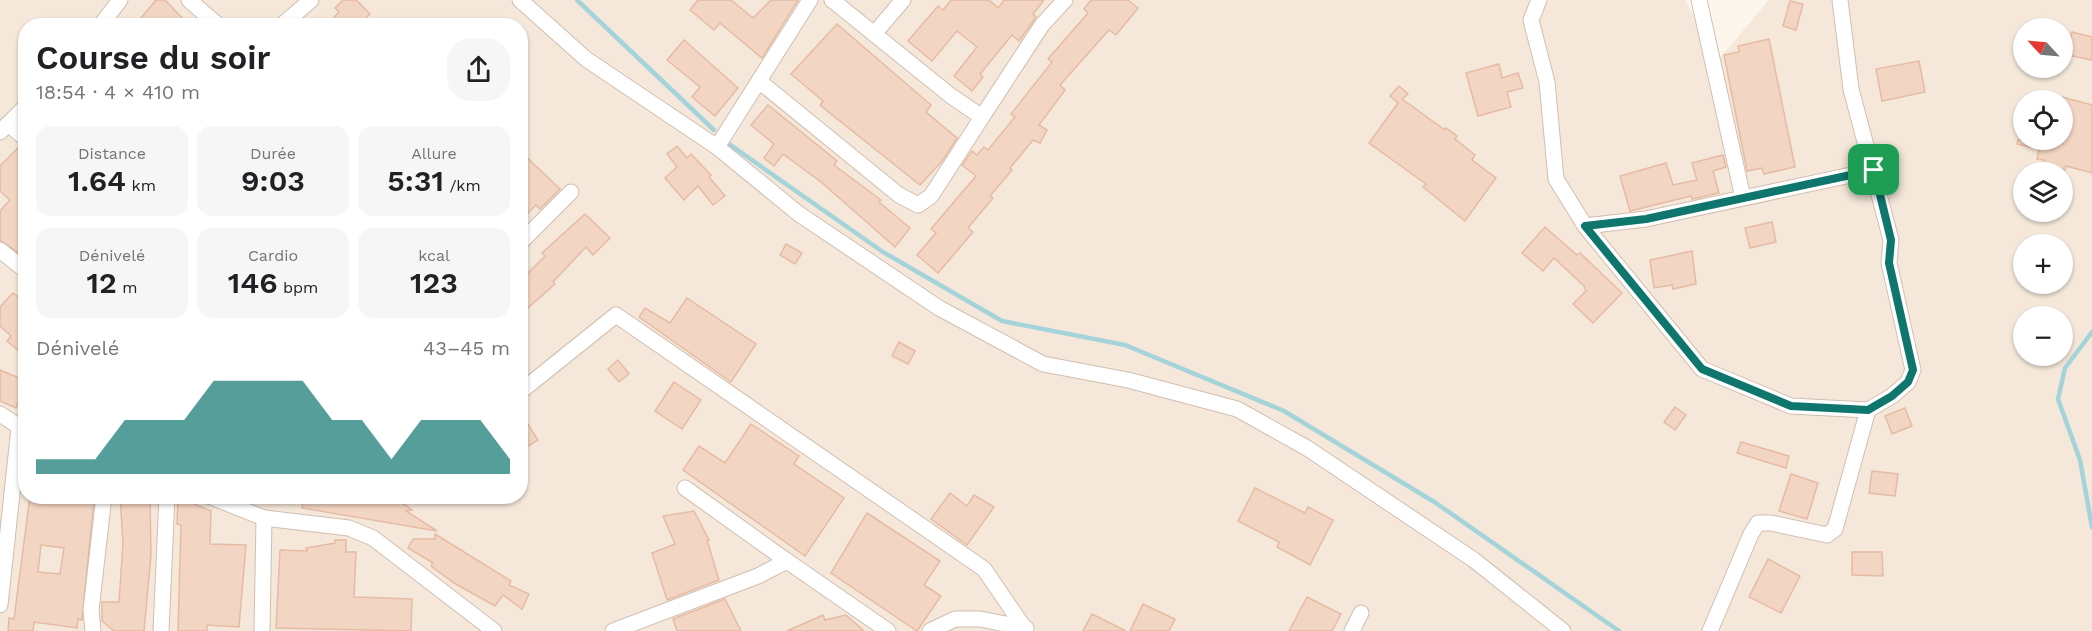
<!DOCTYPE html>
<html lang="fr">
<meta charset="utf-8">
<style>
:root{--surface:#fff;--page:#f6f6f6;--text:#202124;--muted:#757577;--accent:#0f766e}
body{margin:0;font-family:"Work Sans",sans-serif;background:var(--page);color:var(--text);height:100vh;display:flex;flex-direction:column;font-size:22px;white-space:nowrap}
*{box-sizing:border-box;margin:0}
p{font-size:20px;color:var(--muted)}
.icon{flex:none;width:33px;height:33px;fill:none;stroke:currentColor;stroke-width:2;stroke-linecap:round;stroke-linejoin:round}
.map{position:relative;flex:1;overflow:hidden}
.side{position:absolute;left:18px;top:18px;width:510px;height:486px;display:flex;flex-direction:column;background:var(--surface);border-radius:24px;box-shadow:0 2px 4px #0004}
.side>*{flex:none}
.needle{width:39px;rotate:296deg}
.controls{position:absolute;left:2013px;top:18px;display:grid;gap:12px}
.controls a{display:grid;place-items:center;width:60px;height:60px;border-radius:50%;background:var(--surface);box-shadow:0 2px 4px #0004;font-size:30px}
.pin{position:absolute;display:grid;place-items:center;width:51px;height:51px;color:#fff;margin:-26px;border-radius:12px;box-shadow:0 3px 9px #0006}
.round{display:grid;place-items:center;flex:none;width:63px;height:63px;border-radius:24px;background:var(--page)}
.head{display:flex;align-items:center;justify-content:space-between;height:102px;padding:0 18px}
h1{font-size:33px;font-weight:600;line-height:45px}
.metrics{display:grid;grid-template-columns:repeat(3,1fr);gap:9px;height:102px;padding:6px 18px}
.metrics div{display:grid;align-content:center;border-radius:15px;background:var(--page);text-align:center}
.metrics b{font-size:30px;font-weight:600}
.metrics small{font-size:16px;font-weight:400}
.metrics p{font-size:16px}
.chart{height:168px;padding:12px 18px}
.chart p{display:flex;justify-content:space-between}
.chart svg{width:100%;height:108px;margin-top:6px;fill:var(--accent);opacity:.7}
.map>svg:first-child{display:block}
.residential{fill:#f5e8da;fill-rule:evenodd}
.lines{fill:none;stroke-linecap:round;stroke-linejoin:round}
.stream{stroke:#a5d3da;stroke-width:4.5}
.building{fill:#f3d5c3;stroke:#e6bba3;stroke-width:1.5;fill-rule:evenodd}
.minor-casing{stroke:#d1beb0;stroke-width:17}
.minor{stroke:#fff;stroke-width:15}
.route-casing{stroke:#fff;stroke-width:12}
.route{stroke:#0f766e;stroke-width:8}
</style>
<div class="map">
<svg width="2092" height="631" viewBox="0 0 2092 631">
<rect width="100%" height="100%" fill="#fdf6ec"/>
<path class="residential" d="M0 0H1685L1718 60 1769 0H2092V631H0ZM26 26H520V496H26ZM2024 28H2062V68H2024ZM2024 100H2062V140H2024ZM2024 172H2062V212H2024ZM2024 244H2062V284H2024ZM2024 316H2062V356H2024Z"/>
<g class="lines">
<g class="stream">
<polyline points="577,0 714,130"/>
<polyline points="729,144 883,252 1002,321 1125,345 1284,411 1436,503 1619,631"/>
<polyline points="2092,332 2065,368 2058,399 2080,460 2092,527"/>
</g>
</g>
<g class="building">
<polygon points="156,0 165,0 190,26 150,26 141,18"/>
<polygon points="343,0 356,0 370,14 358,26 326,26 339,12 335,8"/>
<polygon points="698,0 731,0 753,18 771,0 798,0 762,58 720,23 714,30 690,10"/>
<polygon points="951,0 989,0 998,8 1004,0 1044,0 1033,14 1036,17 1022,37 1019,41 1012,35 980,74 983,77 972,91 954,76 977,47 957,31 932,61 908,41 938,6 943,10"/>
<polygon points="1091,0 1128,0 1138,8 1116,35 1109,30 1060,85 1065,90 1039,125 1047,130 1040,143 1033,140 1010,168 1012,170 990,196 993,198 968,228 973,232 938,273 917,255 936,233 931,229 976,176 962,165 972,151 977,155 984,147 988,150 1015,117 1011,114 1052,62 1048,59 1088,13 1084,9"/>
<polygon points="1790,1 1803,4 1796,30 1783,26"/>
<polygon points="837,24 931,105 926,112 957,138 943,160 920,185 820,105 823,101 791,74"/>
<polygon points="2072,32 2092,37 2092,60 2067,55"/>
<polygon points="1769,39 1795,167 1764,174 1762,168 1747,171 1724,55 1739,52 1738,46"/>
<polygon points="684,40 738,88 715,116 692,97 700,87 667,60"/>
<polygon points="1919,61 1925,92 1882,101 1876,69"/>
<polygon points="1499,64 1502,78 1518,73 1523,88 1507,92 1511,107 1478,116 1466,73"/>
<polygon points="1399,86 1408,94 1402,99 1445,130 1446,128 1457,136 1455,139 1475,155 1472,160 1496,178 1465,221 1423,187 1426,184 1369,143 1398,103 1390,96"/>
<polygon points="2062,97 2092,105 2092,173 2066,166 2065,170 2043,164 2044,160 2037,159 2039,149 2017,144 2018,140 2062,140"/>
<polygon points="768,105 837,161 834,165 881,200 879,202 910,228 895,247 821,182 783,154 774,166 764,158 774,144 751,125"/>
<polygon points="20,146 26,149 26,258 0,240 0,211 10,200 0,191 0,166"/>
<polygon points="677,146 687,158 691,154 711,175 709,177 725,196 713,205 698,186 684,200 665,178 677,167 667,154"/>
<polygon points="520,151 560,189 540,209 536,205 520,221"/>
<polygon points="1723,155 1726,167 1713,171 1719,193 1692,199 1691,196 1630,211 1620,176 1666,163 1673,185 1697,180 1692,163"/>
<polygon points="585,214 610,238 593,255 586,247 553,282 555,284 520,315 520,281 545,256 542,253"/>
<polygon points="1772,222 1776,242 1750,248 1745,228"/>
<polygon points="1545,227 1577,255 1580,253 1622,293 1593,323 1573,304 1586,291 1584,286 1554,258 1543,271 1522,253"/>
<polygon points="786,244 802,253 795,264 780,255"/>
<polygon points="1692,251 1696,284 1673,289 1672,285 1654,288 1650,260"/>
<polygon points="13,293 26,303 26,357 7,341 11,336 0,326 0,307"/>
<polygon points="687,298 756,344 731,382 639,317 645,308 670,323"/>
<polygon points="899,342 915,351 908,364 892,356"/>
<polygon points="618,360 629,374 619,382 608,369"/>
<polygon points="0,370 26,381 16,408 0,401"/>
<polygon points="674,382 701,400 682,429 655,411"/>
<polygon points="1675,407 1686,415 1675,430 1664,422"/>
<polygon points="1905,408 1912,426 1892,434 1885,416"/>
<polygon points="520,412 538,440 520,451"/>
<polygon points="751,424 799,456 794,464 844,498 805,556 683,470 699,446 725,463"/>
<polygon points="1741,442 1789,456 1786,468 1737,453"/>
<polygon points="1872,471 1898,474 1895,496 1869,493"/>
<polygon points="1791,474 1818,483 1807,519 1779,511"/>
<polygon points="1255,488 1305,513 1308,507 1333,520 1310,565 1277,547 1279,542 1238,521"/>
<polygon points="950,493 967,506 974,495 994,507 967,545 931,519"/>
<path d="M30 496 94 499 82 620 78 619 77 628 34 622 33 631H8L9 618 14 619ZM41 545 64 548 60 574 38 572Z"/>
<polygon points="120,496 150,496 151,555 144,631 114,631 102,621 102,602 119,602 123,543"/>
<polygon points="303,496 393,496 412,510 406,511 437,531 302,508"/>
<polygon points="178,497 211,511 210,544 246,545 239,627 207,625 207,631 178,631 181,525 177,524"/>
<polygon points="694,511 709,540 707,540 719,580 667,600 652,553 675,544 663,516"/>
<polygon points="867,513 940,561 924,585 941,596 917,631 831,573"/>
<polygon points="435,534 511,581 509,585 529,594 522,609 503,595 495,606 454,583 431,566 433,563 408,548 413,539 435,539"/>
<polygon points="335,540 346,540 346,552 356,552 354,597 412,599 411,631 276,628 280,550 307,551 306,548 335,543"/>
<polygon points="1852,552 1882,552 1883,576 1852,575"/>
<polygon points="1768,559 1800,576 1781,613 1749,597"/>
<polygon points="1307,597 1341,614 1332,631 1289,631"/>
<polygon points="725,599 741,631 677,631 673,619"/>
<polygon points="1143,604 1175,619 1169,631 1130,631"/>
<polygon points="1092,614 1126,631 1083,631"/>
<polygon points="823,615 825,620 846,615 864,631 787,631"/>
</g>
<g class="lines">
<defs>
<g id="minor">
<polyline points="189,0 219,26"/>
<polyline points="520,0 586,59 717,147 799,214 939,308 1043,364 1128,380 1237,409 1307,448 1474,560 1563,631"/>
<polyline points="832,0 951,96 982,117 1042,25 1065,0"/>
<polyline points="1539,0 1531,20 1547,82 1556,179 1585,226 1702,369 1791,406 1868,410 1892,396 1908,382 1913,370 1889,263 1891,240 1851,89 1840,0"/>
<polyline points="1699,0 1743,198"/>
<polyline points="100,26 120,0"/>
<polyline points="281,26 311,0"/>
<polyline points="874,34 903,0"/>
<polyline points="759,81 899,195 918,205 931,196 982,117"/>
<polyline points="8,124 26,139"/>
<polyline points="0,132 26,106"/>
<polyline points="717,147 810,0"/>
<polyline points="1585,226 1646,219 1874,170"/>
<polyline points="520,243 571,192"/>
<polyline points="0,250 26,271"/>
<polyline points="520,392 616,315 984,569 1023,626"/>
<polyline points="0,414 26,431"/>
<polyline points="685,488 787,561"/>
<polyline points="209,496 264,518 349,528 373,538 494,631"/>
<polyline points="0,605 19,428"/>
<polyline points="93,631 91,610 104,496"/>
<polyline points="161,631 167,496"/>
<polyline points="262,631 264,518"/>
<polyline points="613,631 758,576 787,561 888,631"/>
<polyline points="930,631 955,619 980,619 1026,628"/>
<polyline points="1352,631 1361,613"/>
<polyline points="1710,631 1751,534 1758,523 1771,523 1827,535 1835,529 1868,410"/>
</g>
</defs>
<use href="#minor" class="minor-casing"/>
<use href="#minor" class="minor"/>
</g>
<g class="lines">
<defs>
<polygon id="route" points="1874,170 1891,240 1889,263 1913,370 1908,382 1892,396 1868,410 1791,406 1702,369 1585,226 1646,219"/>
</defs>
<use href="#route" class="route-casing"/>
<use href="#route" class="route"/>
</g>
</svg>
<div class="controls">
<a><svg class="needle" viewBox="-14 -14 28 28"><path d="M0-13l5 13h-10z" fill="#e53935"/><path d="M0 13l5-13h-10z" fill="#757577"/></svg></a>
<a><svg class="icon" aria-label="locate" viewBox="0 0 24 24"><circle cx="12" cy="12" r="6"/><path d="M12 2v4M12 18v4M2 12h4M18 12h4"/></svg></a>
<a><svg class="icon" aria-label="layers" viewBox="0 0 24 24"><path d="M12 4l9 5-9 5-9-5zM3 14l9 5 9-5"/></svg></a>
<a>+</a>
<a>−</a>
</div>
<div class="pin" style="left:1874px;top:170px;background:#1e9e55"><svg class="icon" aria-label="arrive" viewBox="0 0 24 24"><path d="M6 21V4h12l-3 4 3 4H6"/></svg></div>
<section class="side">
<div class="head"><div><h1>Course du soir</h1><p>18:54 · 4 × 410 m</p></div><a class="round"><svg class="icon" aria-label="share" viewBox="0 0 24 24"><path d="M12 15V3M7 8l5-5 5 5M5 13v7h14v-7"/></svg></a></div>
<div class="metrics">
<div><p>Distance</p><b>1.64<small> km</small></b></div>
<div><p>Durée</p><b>9:03</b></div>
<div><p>Allure</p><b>5:31<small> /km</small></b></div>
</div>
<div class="metrics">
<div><p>Dénivelé</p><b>12<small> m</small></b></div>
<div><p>Cardio</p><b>146<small> bpm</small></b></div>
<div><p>kcal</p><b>123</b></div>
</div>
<div class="chart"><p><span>Dénivelé</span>43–45 m</p>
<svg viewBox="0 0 160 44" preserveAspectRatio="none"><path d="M0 44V38L10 38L20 38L30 22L40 22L50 22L60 6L70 6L80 6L90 6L100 22L110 22L120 38L130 22L140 22L150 22L160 38V44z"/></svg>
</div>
</section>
</div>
